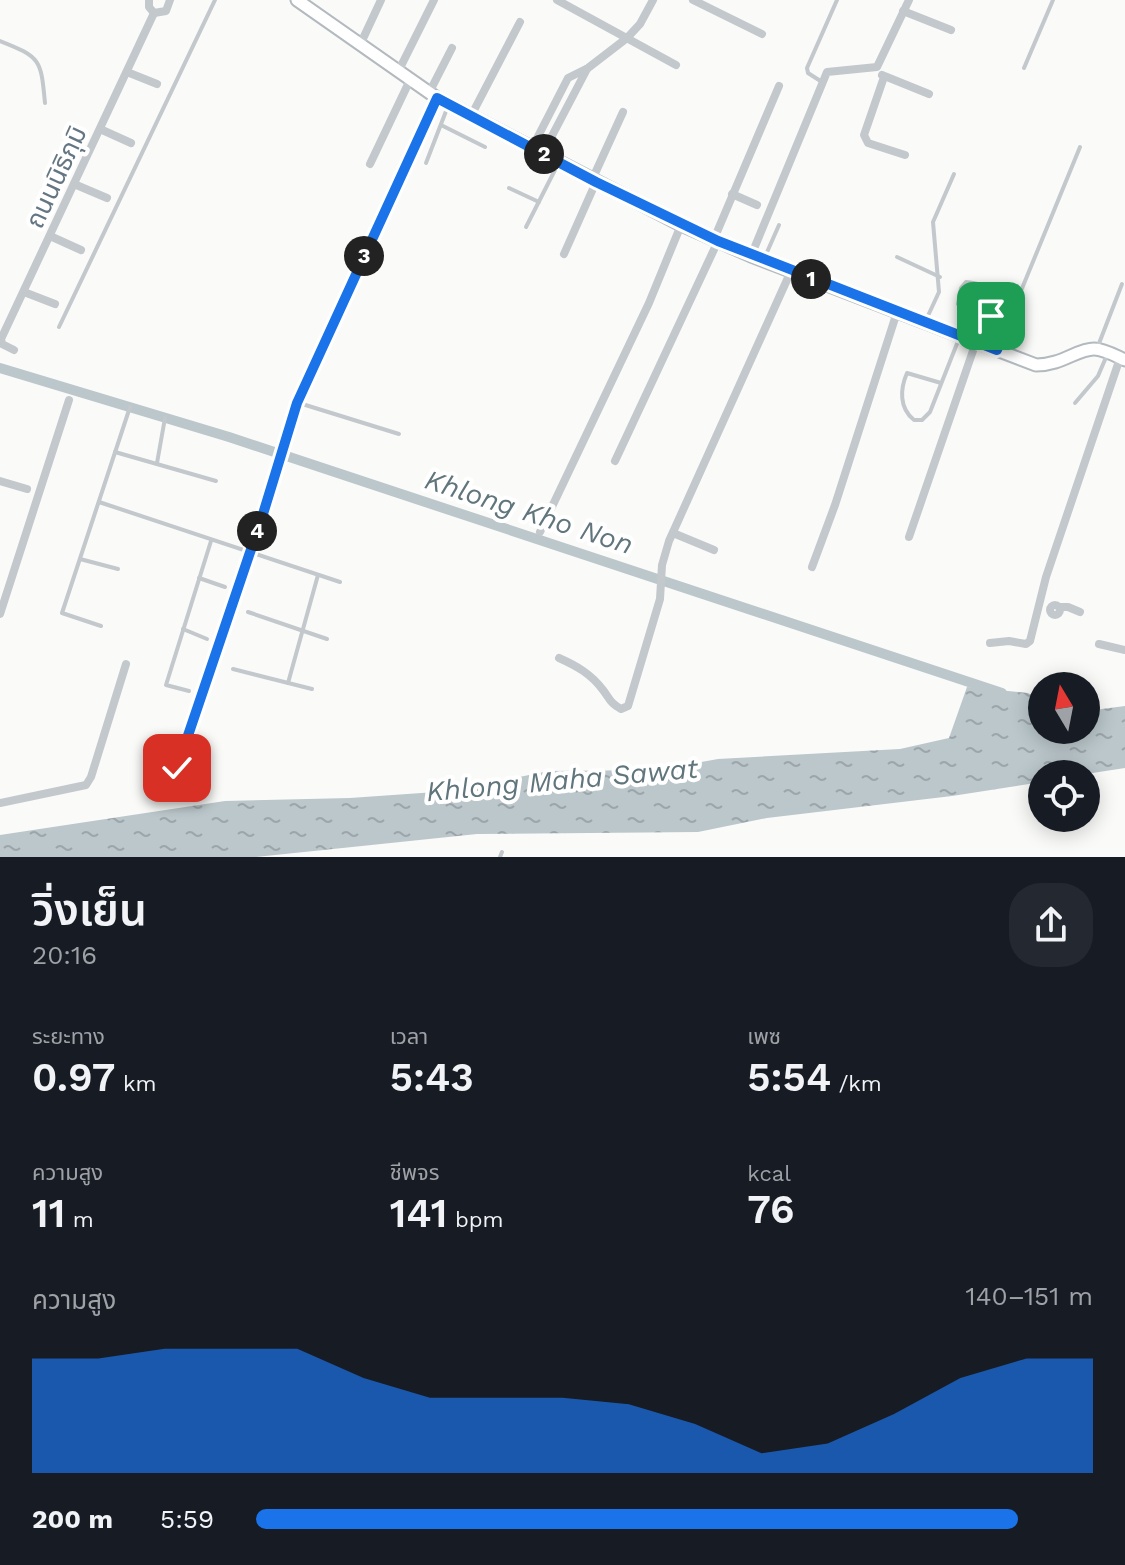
<!DOCTYPE html>
<html lang="th">
<meta charset="utf-8">
<style>
:root{--surface:#171b24;--page:#242831;--text:#f1f3f6;--muted:#9ea1a6;--accent:#1a73e8}
body{margin:0;font-family:"Work Sans","Noto Sans Thai",sans-serif;background:var(--page);color:var(--text);height:100vh;display:flex;flex-direction:column;font-size:30px;white-space:nowrap}
*{box-sizing:border-box;margin:0}
p{font-size:26px;color:var(--muted)}
.icon{flex:none;width:44px;height:44px;fill:none;stroke:currentColor;stroke-width:2;stroke-linecap:round;stroke-linejoin:round}
.map{position:relative;height:857px;overflow:hidden}
.side{display:flex;flex-direction:column;background:var(--surface);flex:1}
.side>*{flex:none}
.needle{width:52px;rotate:350deg}
.controls{position:absolute;left:1028px;top:672px;display:grid;gap:16px}
.controls a{display:grid;place-items:center;width:72px;height:72px;border-radius:50%;background:var(--surface);box-shadow:0 4px 20px #0003;font-size:40px}
.pin{position:absolute;display:grid;place-items:center;width:68px;height:68px;color:#fff;margin:-34px;border-radius:16px;box-shadow:0 4px 12px #0006}
.km{position:absolute;width:40px;height:40px;margin:-20px;border-radius:50%;background:#222;color:#fff;font-size:22px;line-height:40px;text-align:center}
.round{display:grid;place-items:center;flex:none;width:84px;height:84px;border-radius:32px;background:var(--page)}
.head{display:flex;align-items:center;justify-content:space-between;height:136px;padding:0 32px}
h1{font-size:44px;font-weight:600;line-height:60px}
.metrics{display:grid;grid-template-columns:repeat(3,1fr);gap:12px;height:136px;padding:8px 32px}
.metrics div{display:grid;align-content:center}
.metrics b{font-size:40px;font-weight:600}
.metrics small{font-size:22px;font-weight:400}
.metrics p{font-size:22px}
.chart{height:224px;padding:16px 32px}
.chart p{display:flex;justify-content:space-between}
.chart svg{width:100%;height:144px;margin-top:8px;fill:var(--accent);opacity:.7}
ul{padding:0 32px;list-style:none;font-size:26px}
li{display:grid;grid-template-columns:128px 96px 1fr;align-items:center;height:60px}
li i{height:20px;border-radius:10px;background:var(--accent)}
.map>svg:first-child{display:block}
.water{fill:url(#water-ripples)}
.lines{fill:none;stroke-linecap:round;stroke-linejoin:round}
.canal{stroke:#bbc7cb;stroke-width:10}
.secondary-casing{stroke:#b3babf;stroke-width:15}
.lane{stroke:#c3c8cc;stroke-width:4}
.street{stroke:#c3c8cc;stroke-width:8}
.secondary{stroke:#fff;stroke-width:11}
.route-casing{stroke:#fff;stroke-width:16}
.route{stroke:#1a73e8;stroke-width:10}
.labels{text-anchor:middle;dominant-baseline:central;stroke-width:8;stroke-linejoin:round;paint-order:stroke}
.street-label{font-size:26px;fill:#657683;stroke:#fff}
.water-label{font-size:28px;font-style:italic;fill:#60757c;stroke:#fff}
</style>
<div class="map">
<svg width="1125" height="857" viewBox="0 0 1125 857">
<defs>
<pattern id="water-ripples" width="26" height="14" patternUnits="userSpaceOnUse" patternTransform="scale(2)"><rect width="26" height="14" fill="#bbc7cb"/><path d="M2 4q2-2 4 0t4 0M15 11q2-2 4 0t4 0" fill="none" stroke="#9ca6aa"/></pattern>
</defs>
<rect width="100%" height="100%" fill="#fafaf8"/>
<polygon class="water" points="967,687 1028,693 1042,701 1042,730 1086,730 1086,711 1125,706 1125,768 1086,774 1042,774 1042,782 952,796 767,818 698,832 477,834 256,857 0,857 0,835 225,801 350,798 450,791 549,771 657,770 718,759 900,749 949,738"/>
<g class="lines">
<polyline class="canal" points="0,368 229,437 1002,693"/>
<defs>
<path id="secondary" d="M297 0 437 98 681 225 751 256 1036 365C1062 365 1077 349 1094 349 1104 349 1116 356 1125 360"/>
</defs>
<use href="#secondary" class="secondary-casing"/>
<g class="lane">
<path d="M0 41C41 57 41 60 45 103"/>
<polyline points="1024,68 1053,0"/>
<polyline points="822,82 808,73 807,68 837,0"/>
<polyline points="441,125 485,147"/>
<polyline points="426,163 448,106"/>
<polyline points="509,188 539,202"/>
<polyline points="526,227 559,162"/>
<polyline points="897,257 940,277"/>
<polyline points="764,259 779,225"/>
<path d="M1000 293 992 314 988 316 958 304 961 288 966 282C983 283 1001 294 1017 300"/>
<polyline points="926,320 939,292 933,222 954,174"/>
<polyline points="59,327 215,0"/>
<polyline points="1098,346 1122,284"/>
<polyline points="998,347 1080,147"/>
<path d="M941 383 907 373C900 389 899 408 914 420H922L930 412 960 336"/>
<polyline points="299,403 399,434"/>
<polyline points="1075,403 1098,376 1107,355"/>
<polyline points="115,452 216,481"/>
<polyline points="157,463 165,418"/>
<polyline points="99,502 340,582"/>
<polyline points="80,559 118,569"/>
<polyline points="199,578 225,587"/>
<polyline points="248,612 327,639"/>
<polyline points="101,626 62,613 130,407"/>
<polyline points="183,629 207,639"/>
<polyline points="233,669 312,689"/>
<polyline points="288,683 318,575"/>
<polyline points="189,691 166,685 211,541"/>
<polyline points="500,857 502,852"/>
</g>
<g class="street">
<polyline points="149,0 149,7 154,13"/>
<polyline points="557,0 676,65"/>
<polyline points="693,0 762,34"/>
<polyline points="903,11 951,30"/>
<polyline points="154,13 166,11 170,0"/>
<polyline points="360,45 381,0"/>
<polyline points="127,72 157,84"/>
<polyline points="398,72 434,0"/>
<polyline points="882,75 929,94"/>
<polyline points="884,77 864,135 868,143 905,155"/>
<polyline points="429,93 452,48"/>
<polyline points="471,116 520,22"/>
<polyline points="100,129 131,143"/>
<polyline points="532,148 568,78 588,68 627,38 640,24 653,0"/>
<polyline points="543,153 587,69"/>
<polyline points="370,164 410,80"/>
<polyline points="592,180 623,112"/>
<polyline points="74,184 107,198"/>
<polyline points="732,194 757,205"/>
<polyline points="50,236 81,250"/>
<polyline points="714,239 779,86"/>
<polyline points="564,254 596,182"/>
<polyline points="751,256 827,72 877,67 909,0"/>
<polyline points="24,292 55,304"/>
<polyline points="14,350 2,344 1,339 154,13"/>
<polyline points="615,461 718,241"/>
<polyline points="0,481 27,489"/>
<polyline points="540,532 649,303 681,225"/>
<polyline points="673,533 714,550"/>
<polyline points="909,537 976,342"/>
<polyline points="812,567 835,505 897,312"/>
<circle cx="1055" cy="610" r="5"/>
<polyline points="1059,607 1068,607 1080,612"/>
<polyline points="0,614 69,400"/>
<polyline points="990,643 1009,641 1026,644 1030,641 1046,577 1120,358"/>
<polyline points="1099,644 1125,650"/>
<path d="M559 658C577 666 591 674 603 690 610 699 610 703 621 709L628 706 660 599 662 565 669 541 791 271"/>
<polyline points="154,775 174,771 177,768 263,514 297,403 437,98"/>
<polyline points="0,803 86,785 91,777 126,664"/>
</g>
<use href="#secondary" class="secondary"/>
</g>
<g class="lines">
<defs>
<polyline id="route" points="177,768 263,514 297,403 437,98 596,182 718,241 997,350 1017,300 1000,293 991,316"/>
</defs>
<use href="#route" class="route-casing"/>
<use href="#route" class="route"/>
</g>
<g class="labels">
<g class="street-label">
<text transform="translate(56 177) rotate(-65)">ถนนนิธิภุมิ</text>
</g>
<g class="water-label">
<text transform="translate(529 512) rotate(18)">Khlong Kho Non</text>
<text transform="translate(562 780) rotate(-5)">Khlong Maha Sawat</text>
</g>
</g>
</svg>
<div class="controls">
<a><svg class="needle" viewBox="-14 -14 28 28"><path d="M0-13l5 13h-10z" fill="#e53935"/><path d="M0 13l5-13h-10z" fill="#9ea1a6"/></svg></a>
<a><svg class="icon" aria-label="locate" viewBox="0 0 24 24"><circle cx="12" cy="12" r="6"/><path d="M12 2v4M12 18v4M2 12h4M18 12h4"/></svg></a>
</div>
<div class="pin" style="left:991px;top:316px;background:#1e9e55"><svg class="icon" aria-label="arrive" viewBox="0 0 24 24"><path d="M6 21V4h12l-3 4 3 4H6"/></svg></div>
<div class="pin" style="left:177px;top:768px;background:#d93025"><svg class="icon" aria-label="check" viewBox="0 0 24 24"><path d="M5 12l5 5 9-10"/></svg></div>
<b class="km" style="left:811px;top:279px">1</b>
<b class="km" style="left:544px;top:154px">2</b>
<b class="km" style="left:364px;top:256px">3</b>
<b class="km" style="left:257px;top:531px">4</b>
</div>
<section class="side">
<div class="head"><div><h1>วิ่งเย็น</h1><p>20:16</p></div><a class="round"><svg class="icon" aria-label="share" viewBox="0 0 24 24"><path d="M12 15V3M7 8l5-5 5 5M5 13v7h14v-7"/></svg></a></div>
<div class="metrics">
<div><p>ระยะทาง</p><b>0.97<small> km</small></b></div>
<div><p>เวลา</p><b>5:43</b></div>
<div><p>เพซ</p><b>5:54<small> /km</small></b></div>
</div>
<div class="metrics">
<div><p>ความสูง</p><b>11<small> m</small></b></div>
<div><p>ชีพจร</p><b>141<small> bpm</small></b></div>
<div><p>kcal</p><b>76</b></div>
</div>
<div class="chart"><p><span>ความสูง</span>140–151 m</p>
<svg viewBox="0 0 160 44" preserveAspectRatio="none"><path d="M0 44V9L10 9L20 6L30 6L40 6L50 15L60 21L70 21L80 21L90 23L100 29L110 38L120 35L130 26L140 15L150 9L160 9V44z"/></svg>
</div>
<ul>
<li><b>200 m</b>5:59<i style="width:91%"></i></li>
</ul>
</section>
